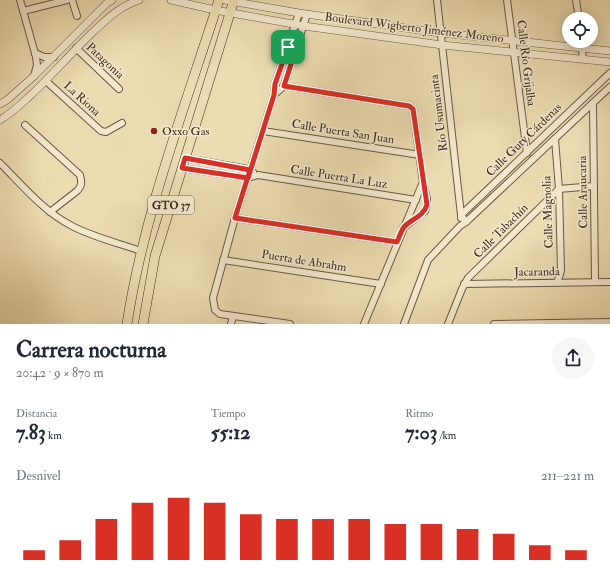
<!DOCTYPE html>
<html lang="es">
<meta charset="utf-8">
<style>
:root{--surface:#fff;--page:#f6f6f7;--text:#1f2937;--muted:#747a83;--accent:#d93025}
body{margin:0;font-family:"IM FELL Double Pica",serif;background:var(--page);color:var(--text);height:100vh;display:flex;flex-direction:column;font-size:15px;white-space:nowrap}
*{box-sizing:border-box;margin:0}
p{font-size:13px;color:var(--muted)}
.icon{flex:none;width:22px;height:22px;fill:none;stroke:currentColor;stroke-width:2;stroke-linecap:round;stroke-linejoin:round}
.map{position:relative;height:324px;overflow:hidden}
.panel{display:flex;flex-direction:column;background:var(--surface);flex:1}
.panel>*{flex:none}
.fabs{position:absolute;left:562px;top:12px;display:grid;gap:8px}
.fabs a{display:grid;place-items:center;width:36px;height:36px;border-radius:50%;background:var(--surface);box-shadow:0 2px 10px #0003;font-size:20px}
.pin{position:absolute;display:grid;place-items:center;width:34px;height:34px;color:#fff;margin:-17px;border-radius:8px;box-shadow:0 2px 6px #0006}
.round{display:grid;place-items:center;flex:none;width:42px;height:42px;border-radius:21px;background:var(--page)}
.overview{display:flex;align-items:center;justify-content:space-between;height:68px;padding:0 16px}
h1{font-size:22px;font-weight:800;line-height:30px}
.figures{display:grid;grid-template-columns:repeat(3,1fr);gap:6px;height:68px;padding:4px 16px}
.figures div{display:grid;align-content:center}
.figures b{font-size:20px;font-weight:800}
.figures small{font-size:11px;font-weight:400}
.figures p{font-size:11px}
.chart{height:112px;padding:8px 16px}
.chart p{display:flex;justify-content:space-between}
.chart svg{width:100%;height:72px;margin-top:4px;stroke:var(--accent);stroke-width:6}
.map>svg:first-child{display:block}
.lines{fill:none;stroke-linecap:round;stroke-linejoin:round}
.minor-casing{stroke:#6a5944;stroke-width:8}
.tertiary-casing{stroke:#6a5944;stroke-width:8}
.primary-casing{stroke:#3e2d1f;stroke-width:10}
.minor{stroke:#f3e8cc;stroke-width:6}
.tertiary{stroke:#f3e8cc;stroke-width:7}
.primary{stroke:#ecdcb1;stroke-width:9}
.route-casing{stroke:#fff;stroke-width:8}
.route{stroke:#d93025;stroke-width:5}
.poi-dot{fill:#8f2418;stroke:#f3e8cc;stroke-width:1.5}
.labels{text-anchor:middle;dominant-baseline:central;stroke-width:3;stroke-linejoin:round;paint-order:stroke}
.shield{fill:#f3e8cc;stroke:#746553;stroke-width:1}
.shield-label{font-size:11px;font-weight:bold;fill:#3e2d1f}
.street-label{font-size:12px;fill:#3e2d1f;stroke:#f3e8cc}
.poi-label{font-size:12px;fill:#3e2d1f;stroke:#f3e8cc;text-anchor:start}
</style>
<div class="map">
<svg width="610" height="324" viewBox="0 0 610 324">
<rect width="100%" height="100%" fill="#ecdcb1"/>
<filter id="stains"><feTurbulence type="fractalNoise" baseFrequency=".005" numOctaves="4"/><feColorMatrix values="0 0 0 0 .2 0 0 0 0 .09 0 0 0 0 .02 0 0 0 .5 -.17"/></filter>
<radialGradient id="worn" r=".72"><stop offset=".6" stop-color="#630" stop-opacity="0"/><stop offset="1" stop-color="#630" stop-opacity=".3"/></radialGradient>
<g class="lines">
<defs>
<g id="minor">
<polyline points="20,0 36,57 37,65 34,76"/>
<polyline points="72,0 77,16"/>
<polyline points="437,0 461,215 466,222"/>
<polyline points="507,0 527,153"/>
<polyline points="576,0 579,19"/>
<polyline points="23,11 67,0"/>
<polyline points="581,41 583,59"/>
<polyline points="76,48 119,89"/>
<polyline points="35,53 44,57 54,57"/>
<polyline points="46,81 101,131 106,132 122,123"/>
<polyline points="284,86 409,106 413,109 423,182 427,199 427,205 425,211 421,214 403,228"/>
<polyline points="274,95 284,86 307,14"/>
<polyline points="593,103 595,282"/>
<path d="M25 125 80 175C82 182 82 186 77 191L50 212"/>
<polyline points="263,131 420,155"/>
<polyline points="555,139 559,189 561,271 557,283"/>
<polyline points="185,158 242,168 250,170 253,172"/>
<path d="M0 163C22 185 44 212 72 226 93 237 118 243 141 251"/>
<polyline points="182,168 248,178 258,175 416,200"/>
<polyline points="235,218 397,242"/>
<polyline points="461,218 461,215 610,73"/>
<polyline points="223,260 381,284"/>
<polyline points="464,284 610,282"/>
<polyline points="231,324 233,316"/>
<polyline points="290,324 220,314 215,310 213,298 235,218 274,95 275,84 299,13"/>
<polyline points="364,324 423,182"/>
<polyline points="404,324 428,260 460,226 466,222 610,87"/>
<polyline points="448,324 462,289 468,278 559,189 594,186"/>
<polyline points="494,324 610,322"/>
</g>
<g id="tertiary">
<polyline points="171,0 215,10 304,26 442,45 610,62"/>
<polyline points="225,0 299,13 441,33 610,51"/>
<polyline points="0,104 7,100 33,77 107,3 112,0"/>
<path d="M0 120C12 113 21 104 31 95 53 74 72 52 94 31 109 17 119 7 139 0"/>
</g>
<g id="primary">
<path d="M127 324C144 213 185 107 219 0"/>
<polyline points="143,324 155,256 234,0"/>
</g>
</defs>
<use href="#minor" class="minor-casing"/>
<use href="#tertiary" class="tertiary-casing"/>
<use href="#primary" class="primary-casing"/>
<use href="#minor" class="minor"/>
<use href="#tertiary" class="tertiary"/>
<use href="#primary" class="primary"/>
</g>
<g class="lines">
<defs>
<path id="route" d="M288 47 275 84 274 95 248 178 182 168 185 158 250 170 235 218 397 242C399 238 401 231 404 227 411 219 423 217 427 205L413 109 409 106 284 86 296 49 288 47"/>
</defs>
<use href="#route" class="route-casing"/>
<use href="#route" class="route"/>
</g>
<circle class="poi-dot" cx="154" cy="131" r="4"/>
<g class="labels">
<rect class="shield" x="148" y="196" width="46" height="18" rx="3"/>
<g class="shield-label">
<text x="171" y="205">GTO 37</text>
</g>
<g class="street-label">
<text transform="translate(414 28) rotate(7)">Boulevard Wigberto Jiménez Moreno</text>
<text transform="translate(105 61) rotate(43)">Patagonia</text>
<text transform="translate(526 63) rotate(83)">Calle Río Grijalba</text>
<text transform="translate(82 99) rotate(42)">La Riona</text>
<text transform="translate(439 113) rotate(-97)">Río Usumacinta</text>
<text transform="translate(343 132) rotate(9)">Calle Puerta San Juan</text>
<text transform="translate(524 140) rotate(-44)">Calle Guty Cárdenas</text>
<text transform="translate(339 177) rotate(9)">Calle Puerta La Luz</text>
<text transform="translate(583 192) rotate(-91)">Calle Araucaria</text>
<text transform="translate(548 212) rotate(-92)">Calle Magnolia</text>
<text transform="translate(501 231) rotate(-45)">Calle Tabachín</text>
<text transform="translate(304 261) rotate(9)">Puerta de Abrahm</text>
<text transform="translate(537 272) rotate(-1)">Jacaranda</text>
</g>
<g class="poi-label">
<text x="162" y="131">Oxxo Gas</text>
</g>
</g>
<rect width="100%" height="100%" filter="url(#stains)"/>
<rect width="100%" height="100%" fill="url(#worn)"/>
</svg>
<div class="fabs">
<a><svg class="icon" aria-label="locate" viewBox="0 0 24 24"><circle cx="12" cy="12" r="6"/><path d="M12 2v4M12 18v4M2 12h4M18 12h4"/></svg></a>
</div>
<div class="pin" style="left:288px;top:47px;background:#1e9e55"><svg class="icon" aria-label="arrive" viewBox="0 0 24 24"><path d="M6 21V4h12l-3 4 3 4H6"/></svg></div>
</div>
<section class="panel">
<div class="overview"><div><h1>Carrera nocturna</h1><p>20:42 · 9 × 870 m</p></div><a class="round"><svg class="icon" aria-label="share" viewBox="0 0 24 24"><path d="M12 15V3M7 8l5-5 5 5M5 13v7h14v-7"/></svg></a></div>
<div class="figures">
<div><p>Distancia</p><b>7.83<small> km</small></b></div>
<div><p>Tiempo</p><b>55:12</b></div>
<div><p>Ritmo</p><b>7:03<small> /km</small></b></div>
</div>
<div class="chart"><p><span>Desnivel</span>211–221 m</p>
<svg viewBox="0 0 160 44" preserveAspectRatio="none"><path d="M5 44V38M15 44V32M25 44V19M35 44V9M45 44V6M55 44V9M65 44V16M75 44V19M85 44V19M95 44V19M105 44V22M115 44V22M125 44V25M135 44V28M145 44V35M155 44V38"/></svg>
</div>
</section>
